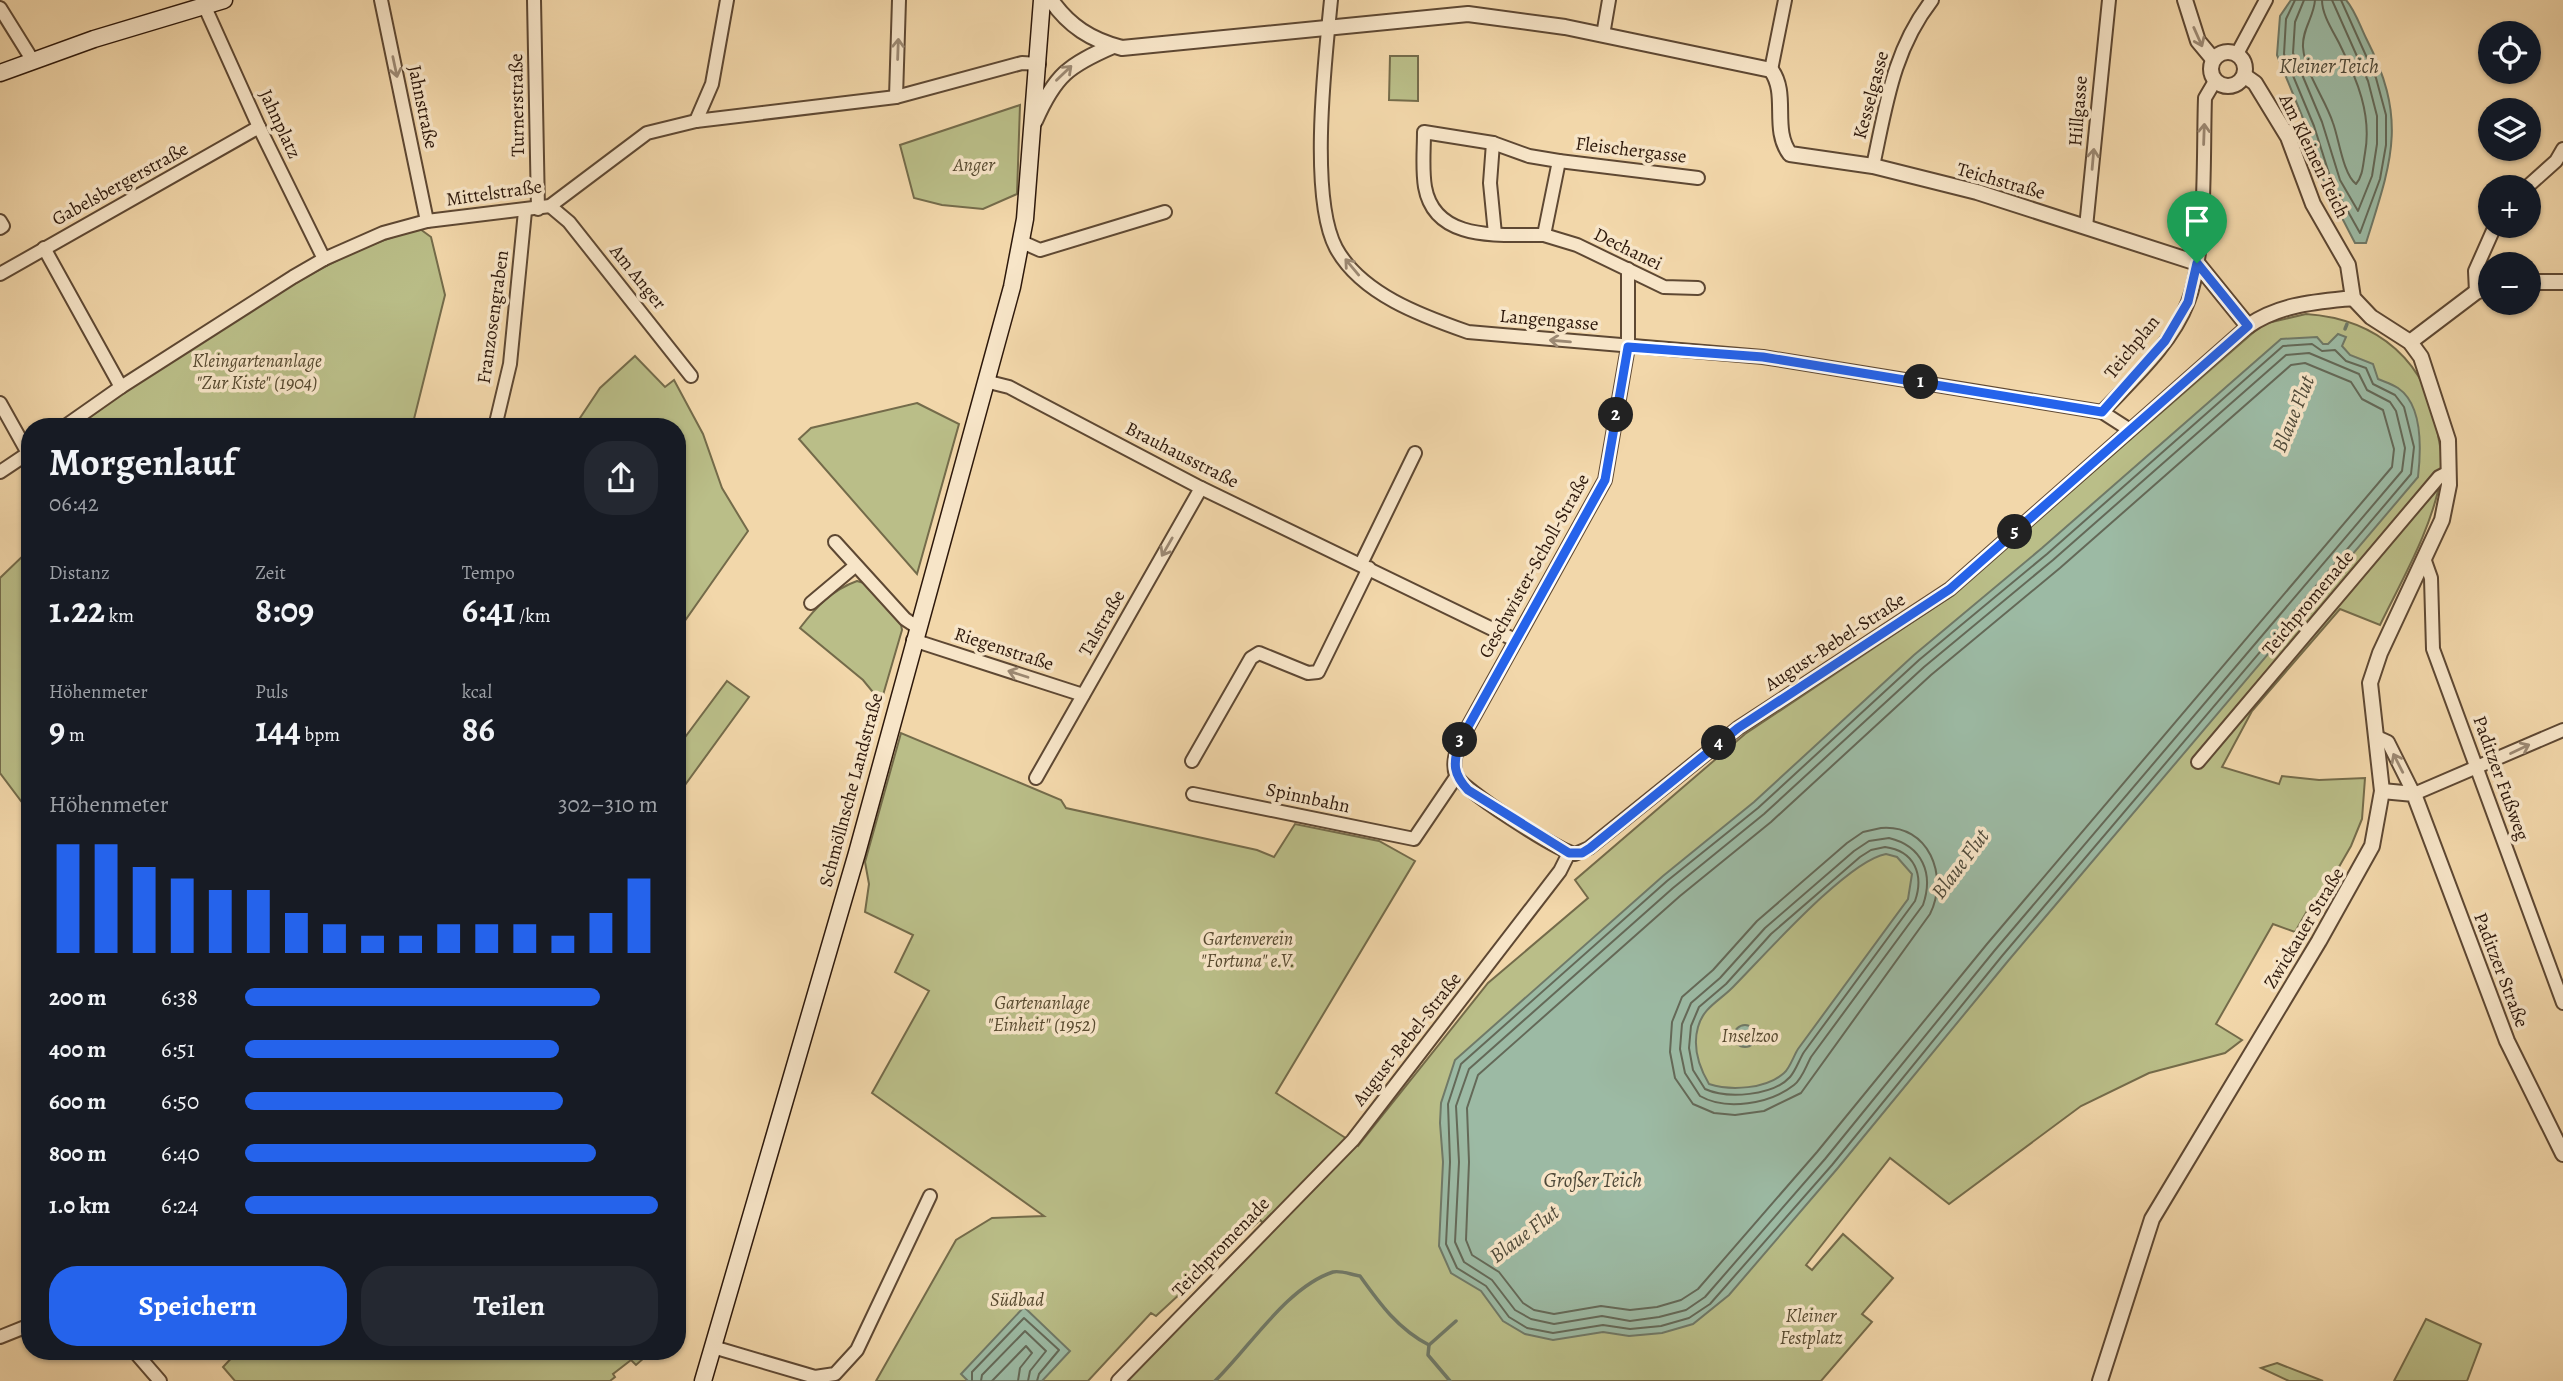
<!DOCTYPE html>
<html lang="de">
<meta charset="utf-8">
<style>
:root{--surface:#171b24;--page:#242831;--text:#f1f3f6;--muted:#9ea1a6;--accent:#2563eb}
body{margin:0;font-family:Alegreya,serif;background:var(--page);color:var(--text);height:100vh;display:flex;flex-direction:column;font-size:26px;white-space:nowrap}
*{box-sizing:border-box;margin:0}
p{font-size:23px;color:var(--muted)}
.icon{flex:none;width:38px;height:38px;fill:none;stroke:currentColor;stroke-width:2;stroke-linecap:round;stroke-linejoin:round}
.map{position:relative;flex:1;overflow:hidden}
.drawer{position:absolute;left:21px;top:418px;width:665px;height:942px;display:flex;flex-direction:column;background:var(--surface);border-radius:28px;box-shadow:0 2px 5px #0004}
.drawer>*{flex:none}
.tools{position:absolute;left:2478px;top:21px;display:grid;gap:14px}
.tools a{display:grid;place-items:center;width:63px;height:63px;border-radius:50%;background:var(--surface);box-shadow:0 2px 5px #0004;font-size:35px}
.pin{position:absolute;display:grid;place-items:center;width:60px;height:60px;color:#fff;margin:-72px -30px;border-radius:50% 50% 50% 0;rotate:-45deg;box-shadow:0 0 7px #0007}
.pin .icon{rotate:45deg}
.km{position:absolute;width:35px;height:35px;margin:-18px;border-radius:50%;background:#222;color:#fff;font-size:19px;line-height:35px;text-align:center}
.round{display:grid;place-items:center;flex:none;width:74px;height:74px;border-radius:28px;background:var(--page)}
.overview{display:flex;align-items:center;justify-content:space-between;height:119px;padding:0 28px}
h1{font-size:38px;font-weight:600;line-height:52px}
.figures{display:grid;grid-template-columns:repeat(3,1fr);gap:10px;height:119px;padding:7px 28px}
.figures div{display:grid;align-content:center}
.figures b{font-size:35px;font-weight:600}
.figures small{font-size:19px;font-weight:400}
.figures p{font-size:19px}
.chart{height:196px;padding:14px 28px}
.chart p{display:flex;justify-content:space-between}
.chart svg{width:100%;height:126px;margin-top:7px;stroke:var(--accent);stroke-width:6}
.primary-button{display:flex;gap:14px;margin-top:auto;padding:14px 28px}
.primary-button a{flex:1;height:80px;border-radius:28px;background:var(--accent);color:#fff;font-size:28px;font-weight:600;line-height:80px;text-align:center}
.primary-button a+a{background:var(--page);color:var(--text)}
ul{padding:0 28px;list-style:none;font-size:23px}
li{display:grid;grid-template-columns:112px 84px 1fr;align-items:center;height:52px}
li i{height:18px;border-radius:9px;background:var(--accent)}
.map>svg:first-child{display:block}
.green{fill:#babe88;stroke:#746b4a;stroke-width:2}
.water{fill:#9cbaa4;stroke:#707967;stroke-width:2;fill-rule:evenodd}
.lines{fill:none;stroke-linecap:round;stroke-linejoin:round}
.shore{stroke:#646958;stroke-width:2}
.stream{stroke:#707967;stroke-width:3.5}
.minor-casing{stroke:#5e4833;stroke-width:16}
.tertiary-casing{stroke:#5e4833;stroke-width:18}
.secondary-casing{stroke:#2d180b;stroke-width:19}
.minor{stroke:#f7e5c8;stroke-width:12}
.tertiary{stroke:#f7e5c8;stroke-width:14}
.secondary{stroke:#f7e5c8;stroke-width:16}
.oneway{stroke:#9c8973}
.route-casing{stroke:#fff;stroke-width:14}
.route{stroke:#2563eb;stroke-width:9}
.labels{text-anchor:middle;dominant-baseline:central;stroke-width:7;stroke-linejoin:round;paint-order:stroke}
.street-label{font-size:19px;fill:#2d180b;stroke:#f7e5c8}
.park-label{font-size:19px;font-style:italic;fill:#574a30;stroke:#f7e5c8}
.water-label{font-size:21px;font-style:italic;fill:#4e4939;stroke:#f7e5c8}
</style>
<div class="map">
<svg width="2563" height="1381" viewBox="0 0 2563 1381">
<rect width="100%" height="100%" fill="#f2d7aa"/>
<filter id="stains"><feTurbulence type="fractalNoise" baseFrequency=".00286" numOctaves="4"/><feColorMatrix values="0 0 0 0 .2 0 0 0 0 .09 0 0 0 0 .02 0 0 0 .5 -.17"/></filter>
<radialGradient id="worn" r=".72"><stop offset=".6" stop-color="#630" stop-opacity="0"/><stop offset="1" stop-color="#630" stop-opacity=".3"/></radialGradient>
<g class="green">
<polygon points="1390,56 1418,56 1418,101 1389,100"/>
<polygon points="1020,105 1017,194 983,209 942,205 914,198 900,145"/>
<path d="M420 229 431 237 445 295 412 427H77C124 391 173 359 224 327 285 289 348 247 420 229Z"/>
<path d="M2306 314C2378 319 2429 362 2438 435 2440 447 2444 461 2442 472 2433 527 2404 576 2380 625L2340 609 2252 711 2222 767 2279 784 2282 776 2319 780 2365 778 2362 819 2351 846 2313 912 2307 911 2295 932 2273 924 2216 1024 2242 1040 2225 1053 2149 1073 2081 1106 1949 1204 1890 1158 1806 1265 1812 1270 1843 1234 1893 1278 1862 1314 1872 1322 1821 1381H1125L1270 1230 1260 1220 1156 1316 1151 1313 1088 1381H876L956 1240 992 1218 1044 1216 872 1093 929 991 895 972 913 935 865 912 869 884 865 862 901 733 1061 800 1066 808 1257 850 1274 857 1295 824 1379 841 1415 861 1276 1093 1358 1146 1488 983 1588 898 1575 880 1745 734 1947 599 2263 324Z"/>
<polygon points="635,356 665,387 674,380 703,434 722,488 748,531 677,632 677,427 574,427 600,388"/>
<polygon points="917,403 959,424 917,574 799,439 811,428"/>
<polygon points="30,549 30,813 0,773 0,578"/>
<path d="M857 581 864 583 900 619 902 630 881 702 863 680 800 628C816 607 832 590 857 581Z"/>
<polygon points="727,681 749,697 677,796 677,748"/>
<polygon points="2426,1319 2481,1344 2467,1381 2394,1381"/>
<polygon points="238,1351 652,1351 636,1365 631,1360 613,1374 615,1377 610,1381 235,1381 223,1367"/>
<polygon points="2277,1363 2323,1381 2289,1381 2261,1368"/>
</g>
<g class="water">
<path d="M2291 0H2346C2355 10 2360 26 2366 38 2408 120 2392 160 2366 243H2355L2325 185 2307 128 2277 55 2280 16Z"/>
<path d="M2338 334 2346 337 2342 346 2350 355 2373 364 2378 379C2385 382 2392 384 2398 388 2423 405 2421 451 2418 477L2008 961 1837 1169 1729 1295 1693 1324 1662 1333 1629 1336 1603 1332 1553 1340 1525 1334 1503 1321 1481 1291 1451 1273 1439 1246 1443 1162 1440 1123 1441 1103 1455 1060 1663 876 1754 802 1914 655 2042 548 2281 339 2317 337 2323 344H2328ZM1886 854 1897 857 1912 874 1908 899 1798 1049C1794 1055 1790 1068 1784 1073 1766 1089 1731 1091 1709 1084 1699 1067 1692 1048 1698 1027 1703 1008 1719 1001 1732 988 1763 957 1847 861 1886 854Z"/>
<circle cx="1745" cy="1036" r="11"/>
<polygon points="1024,1307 1070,1351 1042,1381 968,1381 961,1374"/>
</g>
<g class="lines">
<g class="shore">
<polyline points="2295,0 2286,19 2284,54 2314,126 2332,183 2360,233 2380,179 2386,145 2386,115 2376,78 2341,0"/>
<polyline points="2304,0 2295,22 2293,53 2322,122 2340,180 2358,211 2372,176 2377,144 2377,116 2368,81 2332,0"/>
<path d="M2315 0C2314 17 2302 29 2303 47 2305 74 2325 98 2333 123 2339 139 2343 174 2356 184 2363 176 2363 164 2365 153 2372 115 2357 79 2340 45 2333 31 2322 15 2322 0"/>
<polygon points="2312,344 2322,351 2335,350 2346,361 2366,368 2373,384 2395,395 2404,407 2414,447 2411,474 2002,956 1832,1165 1710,1304 1689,1318 1661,1326 1630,1329 1603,1325 1553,1333 1527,1328 1509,1317 1486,1286 1457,1268 1446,1244 1450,1162 1448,1104 1461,1064 1667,881 1758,808 1919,660 2047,554 2283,346"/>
<polygon points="2309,353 2359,374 2367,390 2390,402 2396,411 2405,448 2402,471 1995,950 1825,1159 1705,1297 1686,1310 1659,1317 1630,1321 1602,1316 1554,1324 1531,1319 1515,1310 1492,1280 1464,1262 1455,1242 1459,1162 1456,1106 1469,1069 1673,888 1764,814 1924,667 2053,560 2286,355"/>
<polygon points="2305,363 2351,382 2362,399 2383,410 2394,449 2392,467 1987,944 1817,1152 1698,1289 1681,1300 1657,1307 1630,1310 1601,1306 1554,1314 1534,1310 1523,1303 1499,1272 1472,1255 1466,1240 1469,1162 1467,1108 1478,1075 1680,896 1771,822 1931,675 2060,568 2291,365"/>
<path d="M1881 828C1929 824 1949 876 1930 914L1801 1093 1764 1111 1735 1115 1714 1113 1693 1104 1675 1078 1670 1052 1672 1022 1682 997 1713 970 1757 921 1847 843 1863 832Z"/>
<path d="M1889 838C1922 846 1934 873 1923 905L1811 1057C1806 1066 1802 1079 1794 1085 1770 1104 1726 1111 1700 1096L1685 1073 1680 1049 1682 1024 1691 1003 1720 978 1765 928 1854 851 1869 841Z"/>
<path d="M1885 847C1915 851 1924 875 1915 901L1804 1052C1799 1060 1796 1070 1790 1077 1773 1096 1727 1099 1705 1089L1693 1070 1689 1048 1691 1026 1699 1007 1726 984 1771 934 1860 857 1871 850Z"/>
<polyline points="972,1381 972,1372 1024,1318 1059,1350 1039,1374 1037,1381"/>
<polyline points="981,1381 982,1375 1025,1331 1046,1351 1030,1371 1028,1381"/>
<polyline points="992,1381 1026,1346 1032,1353 1020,1368 1018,1381"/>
</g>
<g class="stream">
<polyline points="2345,329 2347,324"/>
<polyline points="1429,1345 1428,1355 1450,1381"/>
<path d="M1215 1381C1250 1347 1287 1287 1333 1272 1341 1270 1352 1275 1360 1276 1380 1304 1398 1329 1429 1345L1456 1321"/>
</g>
<defs>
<g id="minor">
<polyline points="381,0 427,221"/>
<polyline points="534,0 538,209"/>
<path d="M1331 0C1325 60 1309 197 1336 248 1361 294 1422 316 1468 332L1763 357 2102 412 2130 430"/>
<polyline points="204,5 259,127 324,259"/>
<polyline points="0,8 33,61"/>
<polyline points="1603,35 1609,0"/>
<polyline points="2237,54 2266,0"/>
<polyline points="1771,70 1785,0"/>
<polyline points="896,97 899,0"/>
<polyline points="696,121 712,84 727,0"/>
<path d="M1424 132 1493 143 1529 156 1559 161 1544 235C1501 234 1435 243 1425 187 1422 169 1424 150 1424 132Z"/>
<polyline points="1493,143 1490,183 1495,234"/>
<polyline points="1559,161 1698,178"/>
<path d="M1873 166C1886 106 1893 50 1932 0"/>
<polyline points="2527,187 2556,161 2563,149"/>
<polyline points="550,206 569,222 691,376"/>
<polyline points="0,221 3,226 0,228"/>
<polyline points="2086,227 2109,0"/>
<polyline points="1544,235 1577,245 1664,287 1698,288"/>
<polyline points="1022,242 1040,250 1165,212"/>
<polyline points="44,248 121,387"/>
<path d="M1628 269V347L1605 480 1459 743C1456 753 1452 764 1456 775 1461 789 1558 851 1575 854L1589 848 1738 728 1950 589 2248 326"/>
<polyline points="0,274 259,127"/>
<polyline points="2476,292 2475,271 2495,226"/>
<polyline points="985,381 1009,387 1201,488 1515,640"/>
<polyline points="0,403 28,453"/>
<path d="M2102 412C2133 379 2172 344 2188 302 2207 254 2203 152 2205 98L2215 81"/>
<polyline points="64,427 121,387 293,277 324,259 383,233 427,221 550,206 647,133 696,121 896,97 1022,63 1039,64"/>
<polyline points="495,427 510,364 525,211"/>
<polyline points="0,472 30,452"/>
<polyline points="835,542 905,619 917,627"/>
<polyline points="2425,561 2431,578 2433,649 2563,1003"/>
<polyline points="1361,564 1415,453"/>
<polyline points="811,603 855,566"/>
<polyline points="913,640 1083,695"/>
<polyline points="2377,737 2388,742 2414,794 2563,730"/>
<polyline points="1192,761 1251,658 1259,653 1308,673 1318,672 1369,568"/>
<polyline points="2198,762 2439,477 2449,472"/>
<polyline points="1036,778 1201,488"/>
<polyline points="1193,794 1414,839 1456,777"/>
<polyline points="0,1337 30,1325"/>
<polyline points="713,1347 815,1377 835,1374 857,1350 930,1196"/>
<polyline points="134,1351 160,1381"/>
<polyline points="1118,1381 1353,1140 1560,871 1569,853"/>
</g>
<g id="tertiary">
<path d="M1051 0C1069 26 1091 40 1122 48L1468 14 1565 27 1771 70C1789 94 1771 129 1790 154L1873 166 1977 192 2197 263 2248 326C2280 304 2315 302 2353 298"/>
<polyline points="2185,0 2198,41 2213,59"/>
<circle cx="2228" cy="69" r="17"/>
<path d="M1035 121C1055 75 1069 65 1113 46"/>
<polyline points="2529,282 2563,282"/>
<polyline points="2410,342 2476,292 2490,286"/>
<polyline points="2382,791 2414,794 2507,1041 2563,1154"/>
<polyline points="2100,1381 2152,1219 2319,941 2372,846 2382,791 2370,683 2380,653 2442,520 2449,485 2448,440 2421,357 2410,342 2371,317 2353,298 2348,265 2313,204 2288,137 2255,83 2245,76"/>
</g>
<g id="secondary">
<polyline points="0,73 94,39 224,0"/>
<polyline points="703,1381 857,853 1012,287 1025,219 1042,0"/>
</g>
</defs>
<use href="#minor" class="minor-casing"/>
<use href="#tertiary" class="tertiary-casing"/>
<use href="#secondary" class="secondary-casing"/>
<use href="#minor" class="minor"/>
<use href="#tertiary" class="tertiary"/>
<use href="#secondary" class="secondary"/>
</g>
<defs><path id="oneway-shaft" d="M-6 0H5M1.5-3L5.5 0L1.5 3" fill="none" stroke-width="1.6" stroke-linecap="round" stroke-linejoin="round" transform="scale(1.75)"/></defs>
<g class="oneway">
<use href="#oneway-shaft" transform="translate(2198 37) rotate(66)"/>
<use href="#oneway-shaft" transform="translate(898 49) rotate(-88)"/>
<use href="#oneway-shaft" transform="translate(395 67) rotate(78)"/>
<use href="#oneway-shaft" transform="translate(1064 73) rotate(-44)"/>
<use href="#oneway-shaft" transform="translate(2204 134) rotate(-88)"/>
<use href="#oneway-shaft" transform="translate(2093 159) rotate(-85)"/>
<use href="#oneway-shaft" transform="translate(1352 267) rotate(-130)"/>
<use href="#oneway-shaft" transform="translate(1560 341) rotate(-175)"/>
<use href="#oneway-shaft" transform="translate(1167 547) rotate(120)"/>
<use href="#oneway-shaft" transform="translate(1018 674) rotate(-162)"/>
<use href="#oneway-shaft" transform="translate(2520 749) rotate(-25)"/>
<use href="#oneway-shaft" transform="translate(2398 763) rotate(-117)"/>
</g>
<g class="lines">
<defs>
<path id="route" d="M2197 263 2248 326 1950 589 1738 728 1590 848 1582 853H1569L1468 790C1453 774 1453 764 1459 743L1605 480 1628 347 1763 357 2102 412 2165 341 2188 302Z"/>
</defs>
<use href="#route" class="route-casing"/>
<use href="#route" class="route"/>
</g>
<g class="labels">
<g class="street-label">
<text transform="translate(1871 95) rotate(-75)">Kesselgasse</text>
<text transform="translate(517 105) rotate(-91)">Turnerstraße</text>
<text transform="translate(423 107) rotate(78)">Jahnstraße</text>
<text transform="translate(2078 111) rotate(-85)">Hillgasse</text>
<text transform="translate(280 124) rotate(65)">Jahnplatz</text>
<text transform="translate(1631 150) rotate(7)">Fleischergasse</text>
<text transform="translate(2314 156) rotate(64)">Am Kleinen Teich</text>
<text transform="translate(2001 181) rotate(16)">Teichstraße</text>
<text transform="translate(120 184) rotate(-29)">Gabelsbergerstraße</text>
<text transform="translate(494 193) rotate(-8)">Mittelstraße</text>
<text transform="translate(1628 249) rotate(26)">Dechanei</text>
<text transform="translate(638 277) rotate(51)">Am Anger</text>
<text transform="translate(493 317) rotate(-82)">Franzosengraben</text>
<text transform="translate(1549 320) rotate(5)">Langengasse</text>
<text transform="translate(2132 347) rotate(-51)">Teichplan</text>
<text transform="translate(1182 455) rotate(27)">Brauhausstraße</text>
<text transform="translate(1534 566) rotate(-61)">Geschwister-Scholl-Straße</text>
<text transform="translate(2308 603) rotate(-50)">Teichpromenade</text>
<text transform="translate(1102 623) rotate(-60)">Talstraße</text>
<text transform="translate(1835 642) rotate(-33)">August-Bebel-Straße</text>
<text transform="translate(1004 649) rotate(18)">Riegenstraße</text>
<text transform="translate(2501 778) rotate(70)">Paditzer Fußweg</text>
<text transform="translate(851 790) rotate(-75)">Schmöllnsche Landstraße</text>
<text transform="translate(1308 798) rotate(12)">Spinnbahn</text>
<text transform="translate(2304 928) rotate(-59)">Zwickauer Straße</text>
<text transform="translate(2501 970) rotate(69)">Paditzer Straße</text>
<text transform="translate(1407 1039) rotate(-52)">August-Bebel-Straße</text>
<text transform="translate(1221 1247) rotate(-46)">Teichpromenade</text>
</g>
<g class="park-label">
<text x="974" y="165">Anger</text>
<text x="257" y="361">Kleingartenanlage<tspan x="257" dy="22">"Zur Kiste" (1904)</tspan></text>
<text x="1248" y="939">Gartenverein<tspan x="1248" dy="22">"Fortuna" e.V.</tspan></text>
<text x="1042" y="1003">Gartenanlage<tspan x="1042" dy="22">"Einheit" (1952)</tspan></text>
<text x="1750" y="1036">Inselzoo</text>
<text x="1017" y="1300">Südbad</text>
<text x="1811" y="1316">Kleiner<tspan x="1811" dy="22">Festplatz</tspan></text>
</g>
<g class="water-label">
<text x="2329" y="66">Kleiner Teich</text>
<text transform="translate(2293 414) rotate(-68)">Blaue Flut</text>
<text transform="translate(1960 864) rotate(-53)">Blaue Flut</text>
<text x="1593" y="1180">Großer Teich</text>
<text transform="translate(1524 1234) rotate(-37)">Blaue Flut</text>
</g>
</g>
<rect width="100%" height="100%" filter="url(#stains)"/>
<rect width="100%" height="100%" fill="url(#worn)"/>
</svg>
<div class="tools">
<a><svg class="icon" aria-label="locate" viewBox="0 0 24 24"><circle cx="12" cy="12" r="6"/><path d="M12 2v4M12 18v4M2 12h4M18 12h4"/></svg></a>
<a><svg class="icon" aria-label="layers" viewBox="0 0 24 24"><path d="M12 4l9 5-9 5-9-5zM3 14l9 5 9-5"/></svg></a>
<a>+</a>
<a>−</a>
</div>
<div class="pin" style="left:2197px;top:263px;background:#1e9e55"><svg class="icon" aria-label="arrive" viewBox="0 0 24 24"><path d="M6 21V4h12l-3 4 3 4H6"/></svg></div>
<b class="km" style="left:1921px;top:382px">1</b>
<b class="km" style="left:1616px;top:415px">2</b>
<b class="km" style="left:1460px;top:740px">3</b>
<b class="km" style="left:1719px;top:743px">4</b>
<b class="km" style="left:2015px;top:532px">5</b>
<section class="drawer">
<div class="overview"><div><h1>Morgenlauf</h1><p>06:42</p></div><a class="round"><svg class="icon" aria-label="share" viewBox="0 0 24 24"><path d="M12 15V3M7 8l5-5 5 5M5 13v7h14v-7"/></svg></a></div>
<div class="figures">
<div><p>Distanz</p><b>1.22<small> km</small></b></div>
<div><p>Zeit</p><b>8:09</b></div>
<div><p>Tempo</p><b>6:41<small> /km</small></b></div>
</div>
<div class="figures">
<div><p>Höhenmeter</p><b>9<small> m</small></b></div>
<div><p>Puls</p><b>144<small> bpm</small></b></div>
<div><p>kcal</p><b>86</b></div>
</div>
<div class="chart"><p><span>Höhenmeter</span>302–310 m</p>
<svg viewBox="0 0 160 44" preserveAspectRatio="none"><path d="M5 44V6M15 44V6M25 44V14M35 44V18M45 44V22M55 44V22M65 44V30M75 44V34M85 44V38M95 44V38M105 44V34M115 44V34M125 44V34M135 44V38M145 44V30M155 44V18"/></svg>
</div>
<ul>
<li><b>200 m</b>6:38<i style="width:86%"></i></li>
<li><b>400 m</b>6:51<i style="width:76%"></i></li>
<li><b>600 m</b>6:50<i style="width:77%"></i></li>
<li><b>800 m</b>6:40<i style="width:85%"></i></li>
<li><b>1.0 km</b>6:24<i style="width:100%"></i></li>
</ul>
<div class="primary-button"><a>Speichern</a><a>Teilen</a></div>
</section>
</div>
